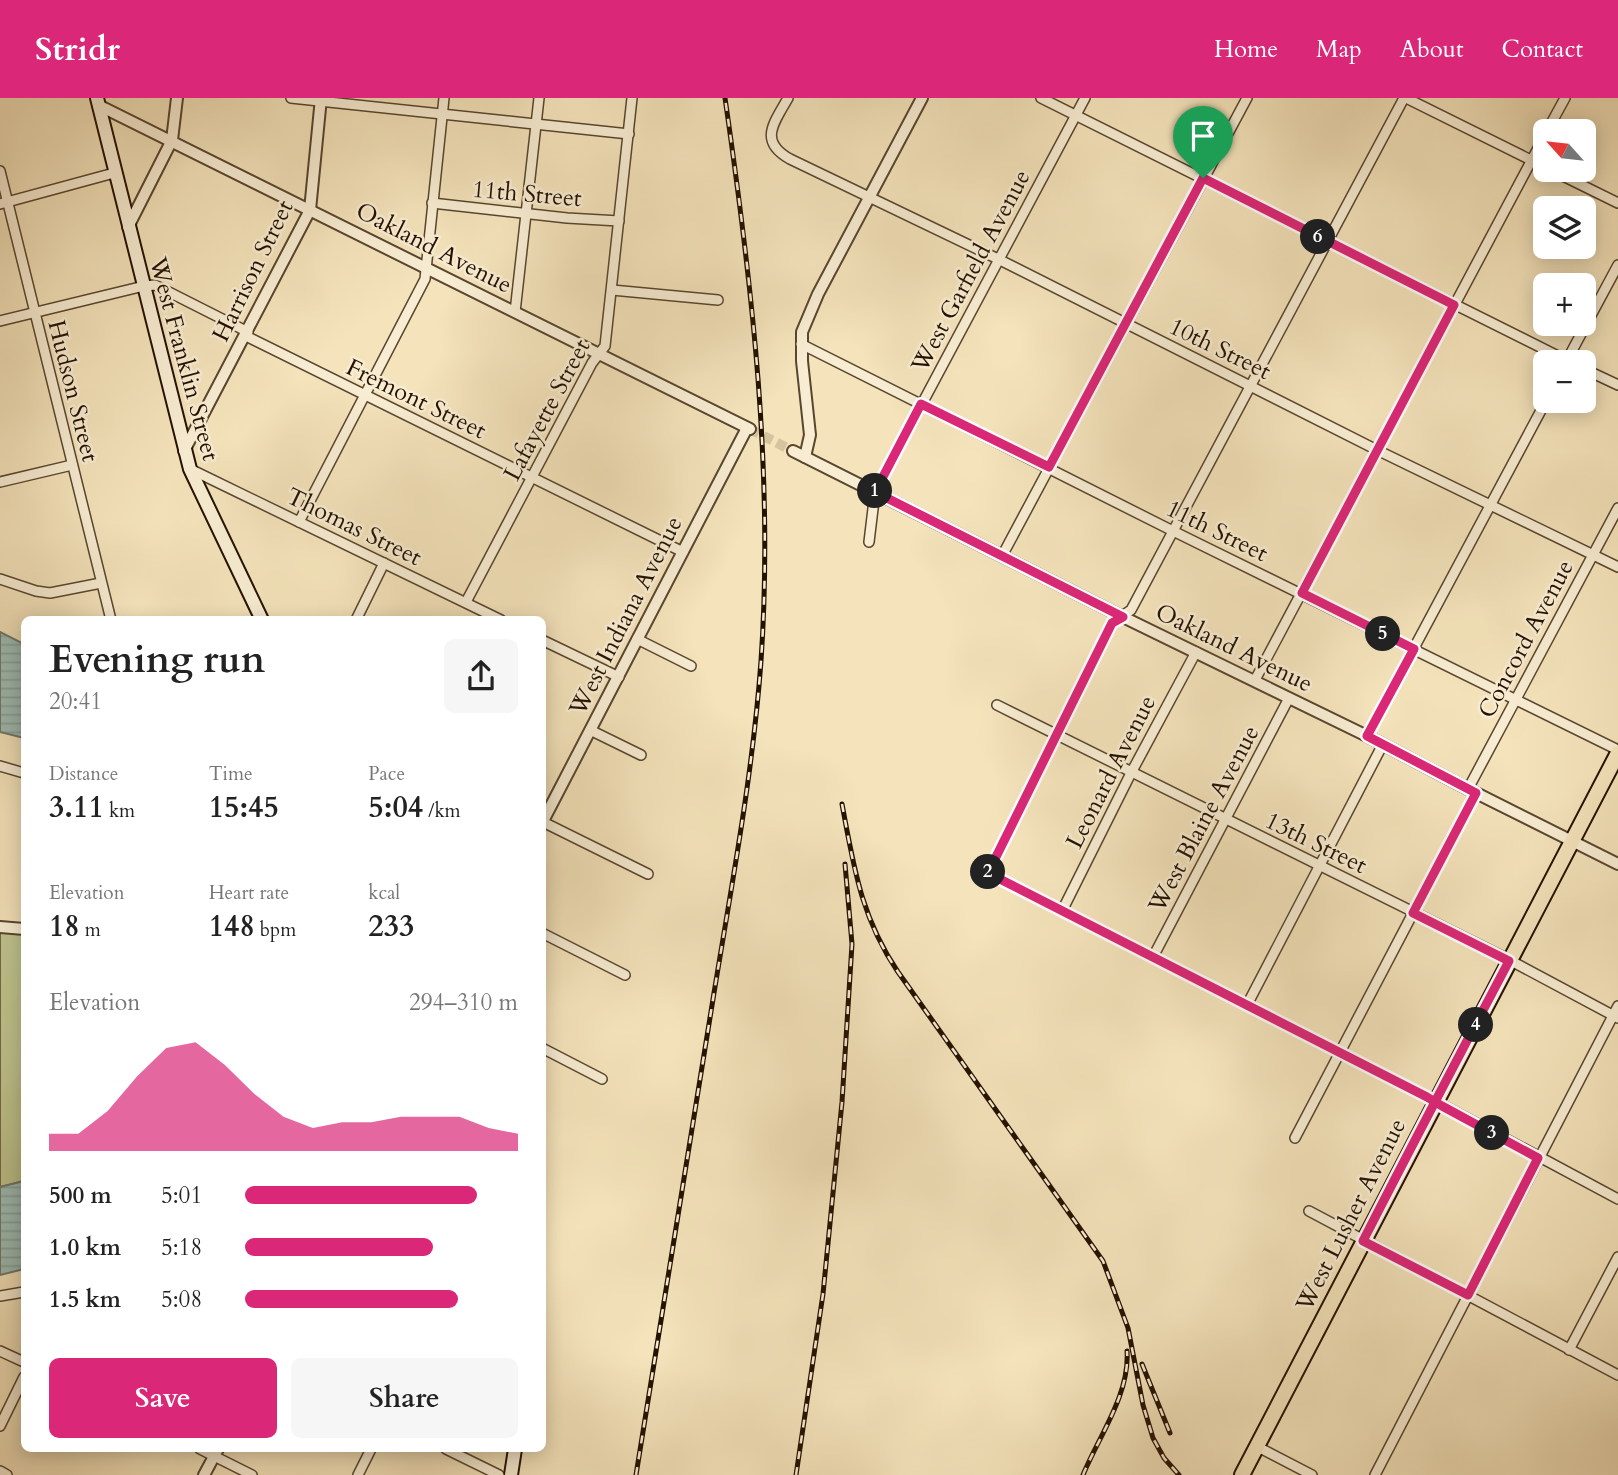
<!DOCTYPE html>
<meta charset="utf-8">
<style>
:root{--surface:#fff;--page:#f6f6f6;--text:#222;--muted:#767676;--accent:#db2777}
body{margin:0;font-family:Cardo,serif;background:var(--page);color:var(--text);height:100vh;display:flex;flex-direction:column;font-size:26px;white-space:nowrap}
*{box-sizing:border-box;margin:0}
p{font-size:23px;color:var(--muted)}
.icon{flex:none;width:38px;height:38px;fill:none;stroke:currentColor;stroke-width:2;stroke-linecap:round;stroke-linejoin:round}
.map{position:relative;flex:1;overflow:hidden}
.side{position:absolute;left:21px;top:518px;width:525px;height:836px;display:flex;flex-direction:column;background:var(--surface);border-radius:10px;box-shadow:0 4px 18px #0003}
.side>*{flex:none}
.needle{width:46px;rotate:297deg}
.controls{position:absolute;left:1533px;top:21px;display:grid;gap:14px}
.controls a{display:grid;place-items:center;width:63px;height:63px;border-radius:10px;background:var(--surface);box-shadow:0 4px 18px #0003;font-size:35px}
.pin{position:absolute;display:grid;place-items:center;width:60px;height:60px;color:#fff;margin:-72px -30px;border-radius:50% 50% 50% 0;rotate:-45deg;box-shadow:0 0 7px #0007}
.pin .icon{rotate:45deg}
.km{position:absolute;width:35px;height:35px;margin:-18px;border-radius:50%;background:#222;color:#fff;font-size:19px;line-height:35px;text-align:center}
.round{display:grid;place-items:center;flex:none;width:74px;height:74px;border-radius:10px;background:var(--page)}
.head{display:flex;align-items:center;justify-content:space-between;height:119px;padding:0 28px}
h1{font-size:38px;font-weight:600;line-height:52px}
.metrics{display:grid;grid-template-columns:repeat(3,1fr);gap:10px;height:119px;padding:7px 28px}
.metrics div{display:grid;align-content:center}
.metrics b{font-size:30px;font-weight:600}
.metrics small{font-size:19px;font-weight:400}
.metrics p{font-size:19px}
.chart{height:196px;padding:14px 28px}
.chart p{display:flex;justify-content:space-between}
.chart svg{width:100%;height:126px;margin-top:7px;fill:var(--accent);opacity:.7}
.action{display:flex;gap:14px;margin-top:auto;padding:14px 28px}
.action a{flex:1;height:80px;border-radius:10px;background:var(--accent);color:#fff;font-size:28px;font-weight:600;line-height:80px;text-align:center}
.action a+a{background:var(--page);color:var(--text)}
ul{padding:0 28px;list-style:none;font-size:23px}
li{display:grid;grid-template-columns:112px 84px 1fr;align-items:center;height:52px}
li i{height:18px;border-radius:9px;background:var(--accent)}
header{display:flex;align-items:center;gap:42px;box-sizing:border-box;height:98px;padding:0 35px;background:var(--accent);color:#fff}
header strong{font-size:33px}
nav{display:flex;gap:38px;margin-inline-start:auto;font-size:24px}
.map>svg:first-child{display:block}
.park{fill:#bec38e;stroke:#716a47;stroke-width:2}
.water{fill:url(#water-rules);stroke:#6d786d;stroke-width:2}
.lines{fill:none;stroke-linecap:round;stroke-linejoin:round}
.tertiary-tunnel{stroke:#d5c49f;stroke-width:10;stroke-dasharray:10 5;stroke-linecap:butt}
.minor-casing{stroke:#58462f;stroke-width:12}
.tertiary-casing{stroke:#58462f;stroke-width:14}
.secondary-casing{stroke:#241100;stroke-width:16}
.primary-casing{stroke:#241100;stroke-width:18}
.minor{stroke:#f8edd3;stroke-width:9}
.tertiary{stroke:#f8edd3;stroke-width:10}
.secondary{stroke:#f8edd3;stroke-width:12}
.primary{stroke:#f4e3bb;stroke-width:14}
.rail-casing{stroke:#241100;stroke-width:5}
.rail{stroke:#f8edd3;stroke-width:2.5;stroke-dasharray:8;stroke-linecap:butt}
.route-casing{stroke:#fff;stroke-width:14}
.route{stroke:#db2777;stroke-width:9}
.labels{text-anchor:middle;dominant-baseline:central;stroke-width:5;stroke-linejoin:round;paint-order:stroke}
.street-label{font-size:24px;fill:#241100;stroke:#f8edd3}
</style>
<header>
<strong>Stridr</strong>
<nav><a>Home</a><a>Map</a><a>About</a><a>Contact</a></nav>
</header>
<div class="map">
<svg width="1618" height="1377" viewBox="0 0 1618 1377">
<defs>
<pattern id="water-rules" width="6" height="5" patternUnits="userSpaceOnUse" patternTransform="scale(1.75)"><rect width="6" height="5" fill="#9dbdb6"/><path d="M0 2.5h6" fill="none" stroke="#87a19b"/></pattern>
</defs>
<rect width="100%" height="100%" fill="#f4e3bb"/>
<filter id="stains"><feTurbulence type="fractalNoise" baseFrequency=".00286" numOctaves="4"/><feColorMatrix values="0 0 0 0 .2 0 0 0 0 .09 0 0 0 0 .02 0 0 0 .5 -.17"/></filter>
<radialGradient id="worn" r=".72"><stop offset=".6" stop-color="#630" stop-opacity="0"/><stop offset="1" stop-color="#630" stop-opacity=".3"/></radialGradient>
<polygon class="park" points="0,834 24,836 24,1083 0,1089"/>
<g class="water">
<polygon points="0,534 24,546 24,640 0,634"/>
<polygon points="24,1083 24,1171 0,1177 0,1089"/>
</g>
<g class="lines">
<polyline class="tertiary-tunnel" points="750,331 793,353"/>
<defs>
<g id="minor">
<polyline points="291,0 629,36"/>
<path d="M788 0C774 25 758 43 790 61L998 161 1377 352 1618 469"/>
<polyline points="1041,0 1570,264"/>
<polyline points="1404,0 1131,512 1112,525 988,775 1435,1003 1618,1101"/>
<polyline points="1406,0 1545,69"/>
<polyline points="1547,33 1565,0"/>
<polyline points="1551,72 1618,105"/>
<polyline points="0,73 111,522"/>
<polyline points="432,105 567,120 619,123"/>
<polyline points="0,106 114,75"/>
<polyline points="612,192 718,202"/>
<polyline points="515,214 539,0"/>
<polyline points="0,223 144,188 155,187 248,234"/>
<polyline points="246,238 683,454"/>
<polyline points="801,246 1173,433 1618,652"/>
<polyline points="1566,264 1618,167"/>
<polyline points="1584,271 1618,287"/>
<polyline points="190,371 501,522"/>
<polyline points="0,384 72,367"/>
<polyline points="299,424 425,181 444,0"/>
<polyline points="869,444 875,394 1085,0"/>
<polyline points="1002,458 1247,0"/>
<polyline points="0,481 36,493 50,495 101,485"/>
<polyline points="466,504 592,265 605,248 632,0"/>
<polyline points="356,522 384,465"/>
<polyline points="637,541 691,568"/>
<polyline points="542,542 619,579"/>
<polyline points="1255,582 1545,37"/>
<polyline points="997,607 1500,857 1618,920"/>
<polyline points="590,632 641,657"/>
<polyline points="1367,638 1546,303"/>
<polyline points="0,668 24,675"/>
<polyline points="1468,691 1618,410"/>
<polyline points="543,724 648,776"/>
<polyline points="1062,813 1131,675 1196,554"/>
<polyline points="542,835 625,877"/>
<polyline points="1153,859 1289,600"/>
<polyline points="1247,907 1383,646"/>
<polyline points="542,950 602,981"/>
<polyline points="1295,1040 1476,695"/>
<polyline points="1309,1113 1618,1277"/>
<polyline points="0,1198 24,1194"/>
<polyline points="1569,1252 1618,1159"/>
<polyline points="0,1253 24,1264"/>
<polyline points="0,1328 24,1279"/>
<polyline points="1256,1348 1312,1377"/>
<polyline points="200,1351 252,1377"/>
<polyline points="446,1351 499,1377"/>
<polyline points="0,1373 7,1377"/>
<polyline points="358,1377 371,1351"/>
<polyline points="1375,1377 1618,908"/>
</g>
<g id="tertiary">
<polyline points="98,7 750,331"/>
<polyline points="128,129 172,42 177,0"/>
<polyline points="184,353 310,112 321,0"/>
<polyline points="793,353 1123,519 1367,638 1468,691 1618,766"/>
<polyline points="805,359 810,337 802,263 802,234 818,196 922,0"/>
<polyline points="542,725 747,330"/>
<polyline points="0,829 24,831"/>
<polyline points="204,1377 218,1351"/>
</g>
<g id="secondary">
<polyline points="97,0 190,371 262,522"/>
<polyline points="511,1377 515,1351"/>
</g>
<polyline id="primary" points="1242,1377 1618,655"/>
</defs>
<use href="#minor" class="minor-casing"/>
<use href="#tertiary" class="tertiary-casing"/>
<use href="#secondary" class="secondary-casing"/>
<use href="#primary" class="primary-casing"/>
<use href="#minor" class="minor"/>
<use href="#tertiary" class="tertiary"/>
<use href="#secondary" class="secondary"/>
<use href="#primary" class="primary"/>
<defs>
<g id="rail">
<path d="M842 706C854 770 861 819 898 874L1103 1163 1128 1230 1143 1307 1153 1340 1164 1360 1179 1377"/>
<polyline points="1142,1266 1170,1335"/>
<path d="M636 1377C662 1216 688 1056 714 895 732 785 753 674 761 563 774 374 752 187 725 0"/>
<polyline points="796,1377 823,1196 842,1004 852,846 845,766"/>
<path d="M1083 1377C1099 1338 1130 1296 1127 1253"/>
</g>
</defs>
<use href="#rail" class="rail-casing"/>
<use href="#rail" class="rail"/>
</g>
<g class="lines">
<defs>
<path id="route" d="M1203 80 1049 369 921 306 875 394 1123 519 1112 525 988 775 1427 999 1442 1008 1538 1060 1468 1197 1363 1143C1411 1049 1460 956 1509 863L1413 815 1476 695 1367 638 1414 551 1302 495 1454 207 1203 80"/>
</defs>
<use href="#route" class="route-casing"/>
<use href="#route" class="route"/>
</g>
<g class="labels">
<g class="street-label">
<text transform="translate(527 96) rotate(5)">11th Street</text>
<text transform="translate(434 150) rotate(27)">Oakland Avenue</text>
<text transform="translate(253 173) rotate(-64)">Harrison Street</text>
<text transform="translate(971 173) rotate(-62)">West Garfield Avenue</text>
<text transform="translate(1220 251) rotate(26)">10th Street</text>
<text transform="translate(184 261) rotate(75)">West Franklin Street</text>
<text transform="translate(73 293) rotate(76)">Hudson Street</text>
<text transform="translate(416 301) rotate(26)">Fremont Street</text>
<text transform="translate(547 312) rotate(-62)">Lafayette Street</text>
<text transform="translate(354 429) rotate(26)">Thomas Street</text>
<text transform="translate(1217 433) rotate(26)">11th Street</text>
<text transform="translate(626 518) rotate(-63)">West Indiana Avenue</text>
<text transform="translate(1526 541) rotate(-62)">Concord Avenue</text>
<text transform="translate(1234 550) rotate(26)">Oakland Avenue</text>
<text transform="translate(1111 674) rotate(-63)">Leonard Avenue</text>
<text transform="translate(1204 721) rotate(-62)">West Blaine Avenue</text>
<text transform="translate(1316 745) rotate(26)">13th Street</text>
<text transform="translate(1351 1117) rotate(-63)">West Lusher Avenue</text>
</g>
</g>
<rect width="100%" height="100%" filter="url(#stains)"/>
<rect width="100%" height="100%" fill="url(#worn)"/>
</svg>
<div class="controls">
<a><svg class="needle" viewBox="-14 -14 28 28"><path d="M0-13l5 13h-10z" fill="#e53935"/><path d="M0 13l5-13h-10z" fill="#767676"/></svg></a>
<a><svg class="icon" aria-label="layers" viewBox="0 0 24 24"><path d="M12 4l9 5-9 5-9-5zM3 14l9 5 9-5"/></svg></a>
<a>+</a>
<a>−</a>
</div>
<div class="pin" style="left:1203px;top:80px;background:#1e9e55"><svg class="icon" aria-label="arrive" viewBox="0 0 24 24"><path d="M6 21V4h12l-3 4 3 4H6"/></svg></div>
<b class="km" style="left:875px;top:393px">1</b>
<b class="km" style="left:988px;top:774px">2</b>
<b class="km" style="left:1492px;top:1035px">3</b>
<b class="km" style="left:1476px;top:927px">4</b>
<b class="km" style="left:1383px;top:536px">5</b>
<b class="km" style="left:1318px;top:139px">6</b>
<section class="side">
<div class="head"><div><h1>Evening run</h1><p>20:41</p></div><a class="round"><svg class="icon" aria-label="share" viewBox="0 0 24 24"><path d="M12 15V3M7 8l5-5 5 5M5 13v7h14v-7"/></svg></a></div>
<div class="metrics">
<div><p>Distance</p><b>3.11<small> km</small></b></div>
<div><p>Time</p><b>15:45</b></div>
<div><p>Pace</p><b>5:04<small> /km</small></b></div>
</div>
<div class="metrics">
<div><p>Elevation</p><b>18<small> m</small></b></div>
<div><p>Heart rate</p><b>148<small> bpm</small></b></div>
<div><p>kcal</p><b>233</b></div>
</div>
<div class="chart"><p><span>Elevation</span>294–310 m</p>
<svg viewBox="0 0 160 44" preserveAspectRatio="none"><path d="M0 44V38L10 38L20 30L30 18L40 8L50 6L60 14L70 24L80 32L90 36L100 34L110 34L120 32L130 32L140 32L150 36L160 38V44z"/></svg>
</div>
<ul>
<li><b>500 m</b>5:01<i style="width:85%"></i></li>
<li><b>1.0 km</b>5:18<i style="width:69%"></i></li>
<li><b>1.5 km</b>5:08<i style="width:78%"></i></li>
</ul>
<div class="action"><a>Save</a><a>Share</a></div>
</section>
</div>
